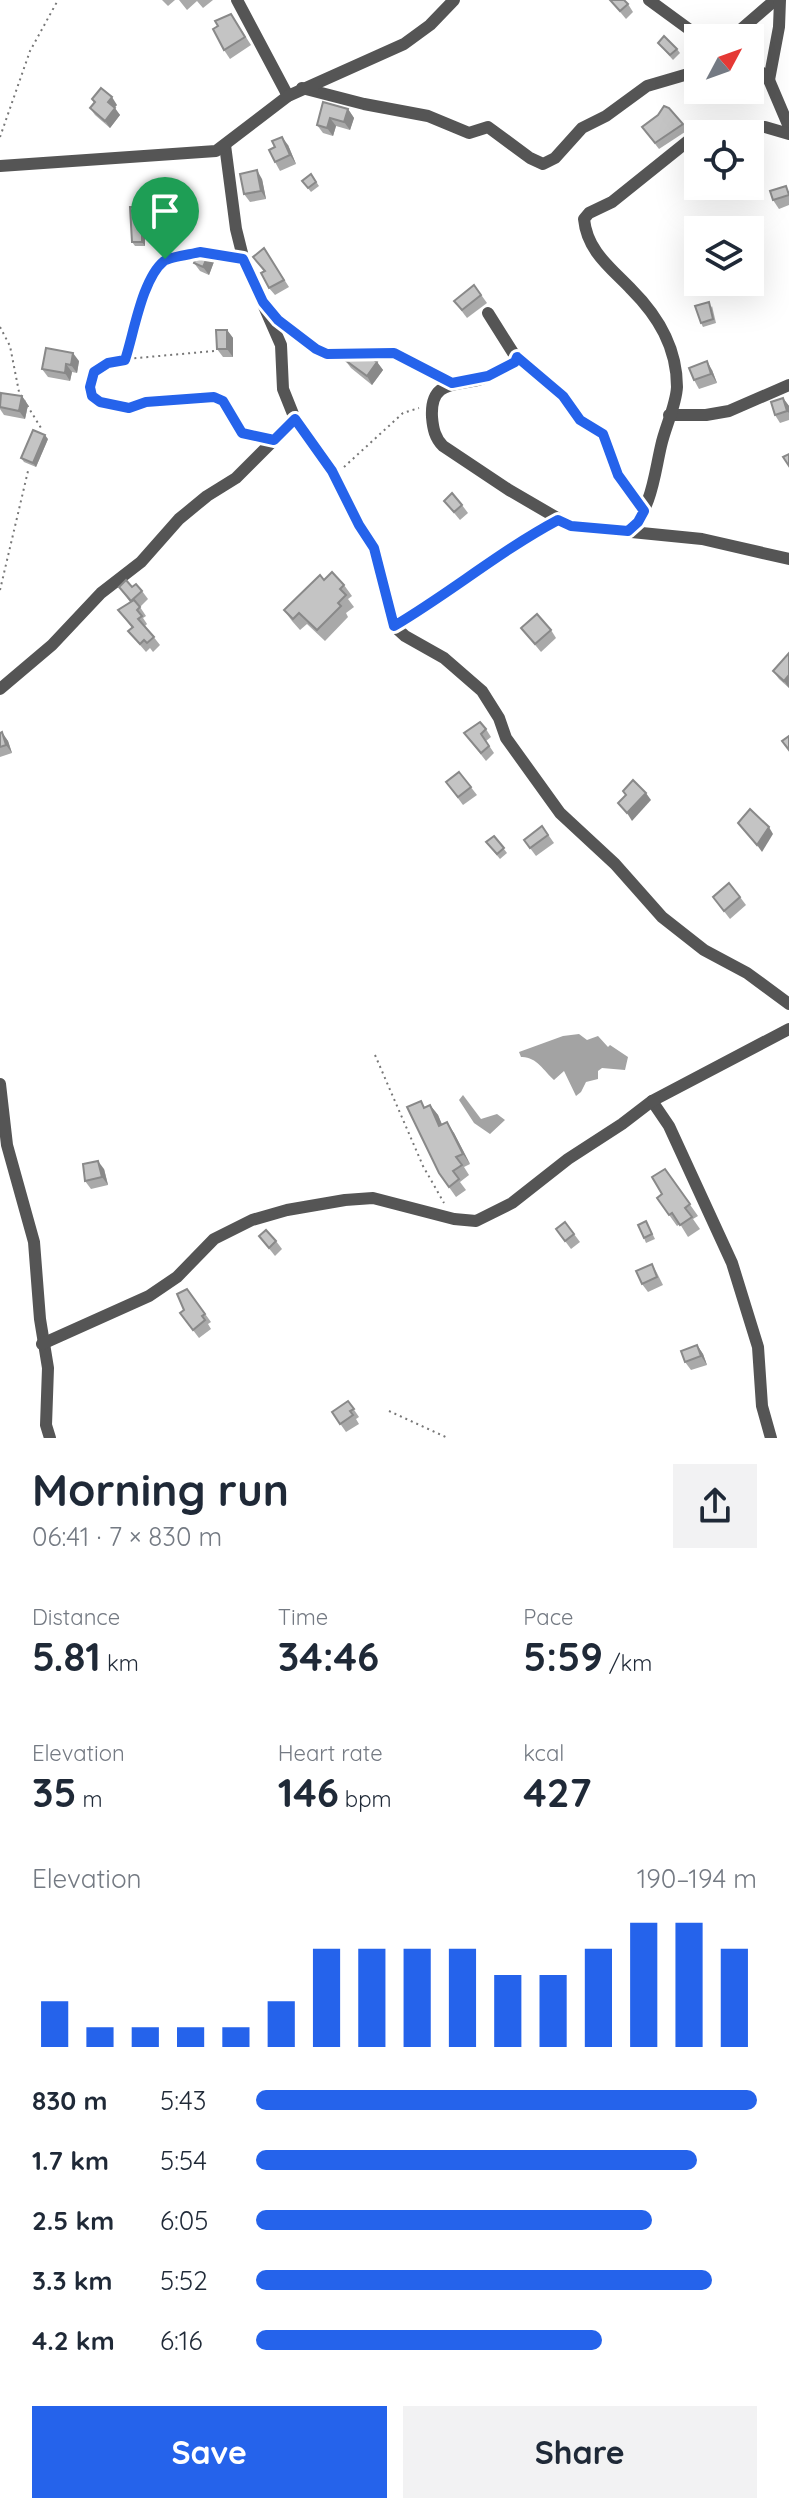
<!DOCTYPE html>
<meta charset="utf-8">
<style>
:root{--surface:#fff;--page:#f2f2f3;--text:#1f2937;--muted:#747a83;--accent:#2563eb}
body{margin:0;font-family:Quicksand,sans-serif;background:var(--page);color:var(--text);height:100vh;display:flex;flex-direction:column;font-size:30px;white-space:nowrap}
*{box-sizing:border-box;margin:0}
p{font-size:26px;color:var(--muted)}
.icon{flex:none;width:44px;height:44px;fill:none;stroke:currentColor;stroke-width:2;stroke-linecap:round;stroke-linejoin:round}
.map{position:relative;height:1438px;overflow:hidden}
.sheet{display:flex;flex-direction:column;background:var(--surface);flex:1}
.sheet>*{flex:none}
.needle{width:52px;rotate:49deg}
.tools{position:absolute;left:684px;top:24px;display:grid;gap:16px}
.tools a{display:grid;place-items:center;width:80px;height:80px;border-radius:0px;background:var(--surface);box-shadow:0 8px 32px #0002;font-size:40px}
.pin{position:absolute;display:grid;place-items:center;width:68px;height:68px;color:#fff;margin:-82px -34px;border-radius:50% 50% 50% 0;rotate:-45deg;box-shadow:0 0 8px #0007}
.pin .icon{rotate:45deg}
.round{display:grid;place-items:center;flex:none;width:84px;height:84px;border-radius:0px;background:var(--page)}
.head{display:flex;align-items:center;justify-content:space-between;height:136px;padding:0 32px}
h1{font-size:44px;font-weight:700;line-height:60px}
.metrics{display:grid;grid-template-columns:repeat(3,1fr);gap:12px;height:136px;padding:8px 32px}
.metrics div{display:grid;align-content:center}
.metrics b{font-size:40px;font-weight:700}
.metrics small{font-size:22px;font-weight:400}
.metrics p{font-size:22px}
.chart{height:224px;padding:16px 32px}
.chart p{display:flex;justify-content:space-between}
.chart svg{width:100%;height:144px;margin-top:8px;stroke:var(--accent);stroke-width:6}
.button{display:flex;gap:16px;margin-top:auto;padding:16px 32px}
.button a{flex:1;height:92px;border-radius:0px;background:var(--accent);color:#fff;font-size:32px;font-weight:700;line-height:92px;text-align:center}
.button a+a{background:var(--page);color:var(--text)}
ul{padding:0 32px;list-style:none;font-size:26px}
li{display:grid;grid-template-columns:128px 96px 1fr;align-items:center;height:60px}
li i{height:20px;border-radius:10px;background:var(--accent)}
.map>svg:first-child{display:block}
.water{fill:#a3a3a3}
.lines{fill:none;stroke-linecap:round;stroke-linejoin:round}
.path{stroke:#777;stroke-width:2;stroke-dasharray:2 4;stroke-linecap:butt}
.minor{stroke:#555;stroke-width:12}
.wall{fill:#a9a9a9}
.shaded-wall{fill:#898989}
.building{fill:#c4c4c4;stroke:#898989;stroke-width:2}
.route-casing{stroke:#fff;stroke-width:16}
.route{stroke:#2563eb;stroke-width:10}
</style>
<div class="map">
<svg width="789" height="1438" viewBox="0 0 789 1438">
<rect width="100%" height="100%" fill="#fff"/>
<g class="water">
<path d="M579 1034 587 1040 598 1036 608 1047 610 1045 628 1057 625 1070 602 1068 598 1071V1079L586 1082 581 1092 576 1096 564 1071 554 1080C544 1071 536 1056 521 1057L519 1052 563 1036Z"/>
<polygon points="463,1095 481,1119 497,1114 505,1120 490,1134 474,1123 459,1100"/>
</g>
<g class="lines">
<g class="path">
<polyline points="0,137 30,51 58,0"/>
<polyline points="208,252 230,255"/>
<polyline points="0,327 10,346 19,392 41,428"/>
<polyline points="214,351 115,360 94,372 90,392 100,402 129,408 146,402 214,397 223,401 242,433 257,437"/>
<path d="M125 358C132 337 147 269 167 259 175 255 188 256 198 253"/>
<polyline points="528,366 563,396 580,420 603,434 618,475 634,497"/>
<polyline points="344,467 403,413 419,408"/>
<polyline points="0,590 28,471"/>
<polyline points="375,1055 423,1166 444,1203"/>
<polyline points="389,1411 448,1438"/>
</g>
<g class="minor">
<polyline points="237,0 288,96"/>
<polyline points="649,0 701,38"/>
<polyline points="731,38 775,0"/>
<polyline points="750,62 769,80 789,127"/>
<polyline points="769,80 779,27 780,0"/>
<polyline points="302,88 364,104 428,116 469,133 488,127 530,158 543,164 555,158 582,128 606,116 647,86 688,74 698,66"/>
<polyline points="225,145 236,229 244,261 281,345 283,389 295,419 332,471 359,525 374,548 394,626 405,636 444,658 482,691 499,718 506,738 560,813 615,864 662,917 704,950 747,973 789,1004"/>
<polyline points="0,166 216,151 288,96 404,44 430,25 454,0"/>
<polyline points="270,311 294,334 327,354 394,353 452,383"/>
<path d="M488 313 517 359C507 368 491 376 478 380 454 386 430 381 432 417 433 429 435 438 443 446L509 490 571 526 702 539 789 559"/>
<polyline points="669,415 706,415 729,411 789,385"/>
<path d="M628 531C652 509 654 476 661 446 665 427 676 406 677 387 677 347 658 316 631 289 611 268 587 251 584 219L589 213 612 202 698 133 740 127H765L789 134"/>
<path d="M394 626C450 593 500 551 558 520"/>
<polyline points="0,689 52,645 101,593 141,562 179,519 207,496 236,478 295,419"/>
<polyline points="0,1084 7,1145 34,1242 40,1319 48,1368 46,1425 50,1438"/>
<polyline points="652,1101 669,1126 732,1263 758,1347 762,1406 771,1438"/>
<polyline points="42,1344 149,1296 177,1277 214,1239 252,1220 287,1210 345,1200 373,1198 454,1219 476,1221 512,1203 568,1159 622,1124 652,1101 789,1029"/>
</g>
</g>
<g class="wall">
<polygon points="162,0 175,0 168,6"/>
<polygon points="179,0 213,0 203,8 197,1 187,10"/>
<polygon points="610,0 628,4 633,12 626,19"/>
<polygon points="237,23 251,45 230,59 224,50"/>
<polygon points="658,43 677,49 680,53 673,60"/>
<polygon points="750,72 760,84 737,99 731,90 750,90"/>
<polygon points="92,99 117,105 114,108 120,115 110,128 95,115 90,108 94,103"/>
<polygon points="348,109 354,118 350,130 336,126 333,136 323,133 317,125"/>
<polygon points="658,115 683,124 688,130 659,149 642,127"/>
<polygon points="288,145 296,164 280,171 275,162 275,147"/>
<polygon points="311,174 319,186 311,192 302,181"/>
<polygon points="262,179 266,199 250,202 244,194"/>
<polygon points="789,191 789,205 779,209 773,200"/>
<polygon points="130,207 150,211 150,225 145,225 145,246 135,246 132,242"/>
<polygon points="264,248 289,287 275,295 269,288 264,271 253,257"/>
<polygon points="210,251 215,259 209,275 200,271 194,263"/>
<polygon points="474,285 487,303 467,318 454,301"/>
<polygon points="712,306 716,323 703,327 701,323"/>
<polygon points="227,330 233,338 233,357 223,357 217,349"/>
<polygon points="345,360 377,362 383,370 372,385 351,368"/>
<polygon points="79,361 77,373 72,372 70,381 48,377 42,369"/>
<polygon points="712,370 717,383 699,389 694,380"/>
<polygon points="22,396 28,405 25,419 4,415 0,409 0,400"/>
<polygon points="783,398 789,406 789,420 780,423 775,415"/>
<polygon points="48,439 36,467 24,462 21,458"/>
<polygon points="444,501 462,505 468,513 460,520"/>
<polygon points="324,580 344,585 352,596 348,599 354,607 346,613 348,617 325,641 307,624 300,630 292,621 284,610"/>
<polygon points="119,587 132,587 142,591 148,599 140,607 146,616 143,618 147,624 145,626 160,645 153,652 150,648 146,652 128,631 132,628 118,610 130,602"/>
<polygon points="521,628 551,630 556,638 541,652"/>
<polygon points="789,653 789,688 779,679 773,671"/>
<polygon points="486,729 491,737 486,741 494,753 486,761 464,733"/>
<polygon points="0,732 8,741 12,753 0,757"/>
<polygon points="459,772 477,795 463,805 446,782"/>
<polygon points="542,826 554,843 536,856 524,840"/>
<polygon points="494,836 507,853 500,859 486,842"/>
<polygon points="713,897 740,897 746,905 730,919"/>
<polygon points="430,1105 438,1115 442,1125 454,1133 470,1164 464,1167 469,1175 460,1182 466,1190 456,1197 439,1173 426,1107"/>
<polygon points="104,1169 108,1185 91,1189 85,1181"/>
<polygon points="665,1169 698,1216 693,1219 700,1229 688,1237 680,1224 677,1226 657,1198 662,1194"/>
<polygon points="646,1221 655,1239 646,1243 644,1238"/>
<polygon points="565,1222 580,1242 571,1249 556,1229"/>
<polygon points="259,1236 276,1241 282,1249 275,1256"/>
<polygon points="652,1264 657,1273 663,1285 648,1292 642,1284"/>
<polygon points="187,1289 211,1322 208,1324 211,1329 199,1338 180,1313 184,1310"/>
<polygon points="697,1345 703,1354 707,1365 691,1370 685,1362"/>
<polygon points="348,1401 359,1417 356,1419 359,1424 346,1432 332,1412"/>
</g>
<g class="shaded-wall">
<polygon points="112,97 117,105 113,109 108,102"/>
<polygon points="115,108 120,115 110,128 105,121"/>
<polygon points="348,109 354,118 350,130 344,122"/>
<polygon points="330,118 336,126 333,136 327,128"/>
<polygon points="282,137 288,145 296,164 290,155"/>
<polygon points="257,170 262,179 266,199 261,191"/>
<polygon points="147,207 150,211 150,225 147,220"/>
<polygon points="142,221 145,225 145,246 142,242"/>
<polygon points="210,251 215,259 209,275 203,267"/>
<polygon points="227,330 233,338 233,357 227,349"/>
<polygon points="73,353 79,361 77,373 71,365"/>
<polygon points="707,361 712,370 717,383 711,374"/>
<polygon points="377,362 383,370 372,385 367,376"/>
<polygon points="66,364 72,372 70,381 65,373"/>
<polygon points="22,396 28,405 25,419 19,411"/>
<polygon points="783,398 789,406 789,413 787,411"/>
<polygon points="45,435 48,439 36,467 33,463"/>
<polygon points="789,675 789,688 784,681"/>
<polygon points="2,732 8,741 12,753 6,745"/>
<polygon points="646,793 651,800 632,821 627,813"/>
<polygon points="769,827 773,834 762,852 757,845"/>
<polygon points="430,1105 438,1115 447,1136 439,1126"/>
<polygon points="447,1122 454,1133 470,1164 463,1154"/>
<polygon points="98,1161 104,1169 108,1185 102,1177"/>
<polygon points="697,1345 703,1354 707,1365 701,1356"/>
</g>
<g class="building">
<polygon points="610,0 624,0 628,4 620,11"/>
<polygon points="231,14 245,37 224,50 213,29 218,26 215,21"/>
<polygon points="664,36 677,49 670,55 658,43"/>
<polygon points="101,88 112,97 108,102 115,108 105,121 90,108 95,102 92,99"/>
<polygon points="323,102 348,109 344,122 330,118 327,128 317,125"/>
<polygon points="664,106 669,108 683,124 655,143 642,127 658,115"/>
<polygon points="282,137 290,155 275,162 269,150 275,147 272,141"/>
<polygon points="257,170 261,191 244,194 240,174"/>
<polygon points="311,174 316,182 308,188 302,181"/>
<polygon points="786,186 789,195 773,200 770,191"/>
<polygon points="130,207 147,207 147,220 142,221 142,242 132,242"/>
<polygon points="200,247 210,251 203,267 194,263"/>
<polygon points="264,248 284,280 269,288 261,273 265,271 253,257"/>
<polygon points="474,285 481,295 462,310 454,301"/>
<polygon points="709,302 713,319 701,323 695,306"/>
<polygon points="216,330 227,330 227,349 217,349"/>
<polygon points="46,348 73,353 71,365 66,364 65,373 42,369"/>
<polygon points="349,354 364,354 377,362 367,376 345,360"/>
<polygon points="707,361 711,374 694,380 689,368"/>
<polygon points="1,393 22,396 19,411 0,407"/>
<polygon points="783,398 787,411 775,415 771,402"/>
<polygon points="33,430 45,435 33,463 21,458"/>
<polygon points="789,454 789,466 783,457"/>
<polygon points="452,493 462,505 454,512 444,501"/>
<polygon points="332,572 344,585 340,589 346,595 338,603 341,606 317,630 299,613 293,619 284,610 320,575 324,580"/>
<polygon points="126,580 132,587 136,584 142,591 131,601 119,587"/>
<polygon points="134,600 140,607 137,610 142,616 138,619 154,637 147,643 144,640 140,644 128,631 133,627 118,610"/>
<polygon points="537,614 551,630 535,644 521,628"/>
<polygon points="789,653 789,675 784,681 773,671"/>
<polygon points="480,722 486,729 481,734 489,746 481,753 464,733"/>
<polygon points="2,732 6,745 0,747 0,733"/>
<polygon points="789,736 789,750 782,741"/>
<polygon points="459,772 471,787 458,797 446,782"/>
<polygon points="633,780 646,793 627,813 618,803 626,795 623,791"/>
<polygon points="750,809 769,827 757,845 738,823"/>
<polygon points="542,826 548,835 530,848 524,840"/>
<polygon points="494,836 504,848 497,854 486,842"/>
<polygon points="729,883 740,897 724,911 713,897"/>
<polygon points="421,1101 424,1108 430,1105 439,1126 447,1122 463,1154 456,1157 462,1165 453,1171 459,1179 449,1187 439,1173 407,1107"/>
<polygon points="98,1161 102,1177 85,1181 83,1164"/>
<polygon points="665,1169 690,1204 685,1208 692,1217 680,1225 672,1213 669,1215 657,1198 662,1194 652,1177"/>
<polygon points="646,1221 652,1234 644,1238 638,1225"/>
<polygon points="565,1222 574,1234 565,1241 556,1229"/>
<polygon points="266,1230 276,1241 269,1248 259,1236"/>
<polygon points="652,1264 657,1277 642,1284 636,1271"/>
<polygon points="187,1289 205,1314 202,1316 205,1320 193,1330 180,1313 184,1310 177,1294"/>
<polygon points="697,1345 701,1356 685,1362 681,1351"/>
<polygon points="348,1401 354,1409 350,1411 353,1415 340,1424 332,1412"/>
</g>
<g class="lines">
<defs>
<path id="route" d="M200 252 243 259 263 302 278 320 316 349 327 354 394 353 452 383 488 376 515 362 517 357 563 396 580 420 603 434 618 475 644 511 638 522 628 531 571 526 558 520C500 551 450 593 394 626L374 548 359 525 332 471 295 419 274 440 242 433 223 401 214 397 146 402 129 408 100 402 92 396 90 387 94 372 108 363 125 360C134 333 142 279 164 261 169 257 193 254 200 252Z"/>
</defs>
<use href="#route" class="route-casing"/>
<use href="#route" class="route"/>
</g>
</svg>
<div class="tools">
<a><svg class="needle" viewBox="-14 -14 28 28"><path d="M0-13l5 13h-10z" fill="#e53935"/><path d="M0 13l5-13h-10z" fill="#747a83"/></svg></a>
<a><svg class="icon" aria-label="locate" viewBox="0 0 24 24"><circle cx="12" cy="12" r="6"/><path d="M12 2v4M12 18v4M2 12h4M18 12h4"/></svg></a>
<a><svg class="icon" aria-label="layers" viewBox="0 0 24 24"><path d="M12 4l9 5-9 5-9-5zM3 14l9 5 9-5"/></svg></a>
</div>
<div class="pin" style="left:165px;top:259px;background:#1e9e55"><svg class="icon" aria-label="arrive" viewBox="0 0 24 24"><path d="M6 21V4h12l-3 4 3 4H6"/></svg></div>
</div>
<section class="sheet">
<div class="head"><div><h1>Morning run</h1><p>06:41 · 7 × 830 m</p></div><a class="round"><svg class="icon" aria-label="share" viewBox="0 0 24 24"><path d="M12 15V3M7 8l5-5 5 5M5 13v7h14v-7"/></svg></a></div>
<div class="metrics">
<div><p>Distance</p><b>5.81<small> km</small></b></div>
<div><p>Time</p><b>34:46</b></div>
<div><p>Pace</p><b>5:59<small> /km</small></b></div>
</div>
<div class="metrics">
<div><p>Elevation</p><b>35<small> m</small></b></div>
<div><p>Heart rate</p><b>146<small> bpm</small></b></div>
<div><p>kcal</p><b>427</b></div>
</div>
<div class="chart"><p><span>Elevation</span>190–194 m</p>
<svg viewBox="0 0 160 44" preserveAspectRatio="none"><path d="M5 44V30M15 44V38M25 44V38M35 44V38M45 44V38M55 44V30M65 44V14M75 44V14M85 44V14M95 44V14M105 44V22M115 44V22M125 44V14M135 44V6M145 44V6M155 44V14"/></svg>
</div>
<ul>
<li><b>830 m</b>5:43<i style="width:100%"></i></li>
<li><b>1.7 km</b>5:54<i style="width:88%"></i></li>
<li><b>2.5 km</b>6:05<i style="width:79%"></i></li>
<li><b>3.3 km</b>5:52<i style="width:91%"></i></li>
<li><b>4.2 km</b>6:16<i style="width:69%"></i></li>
</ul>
<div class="button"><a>Save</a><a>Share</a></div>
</section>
